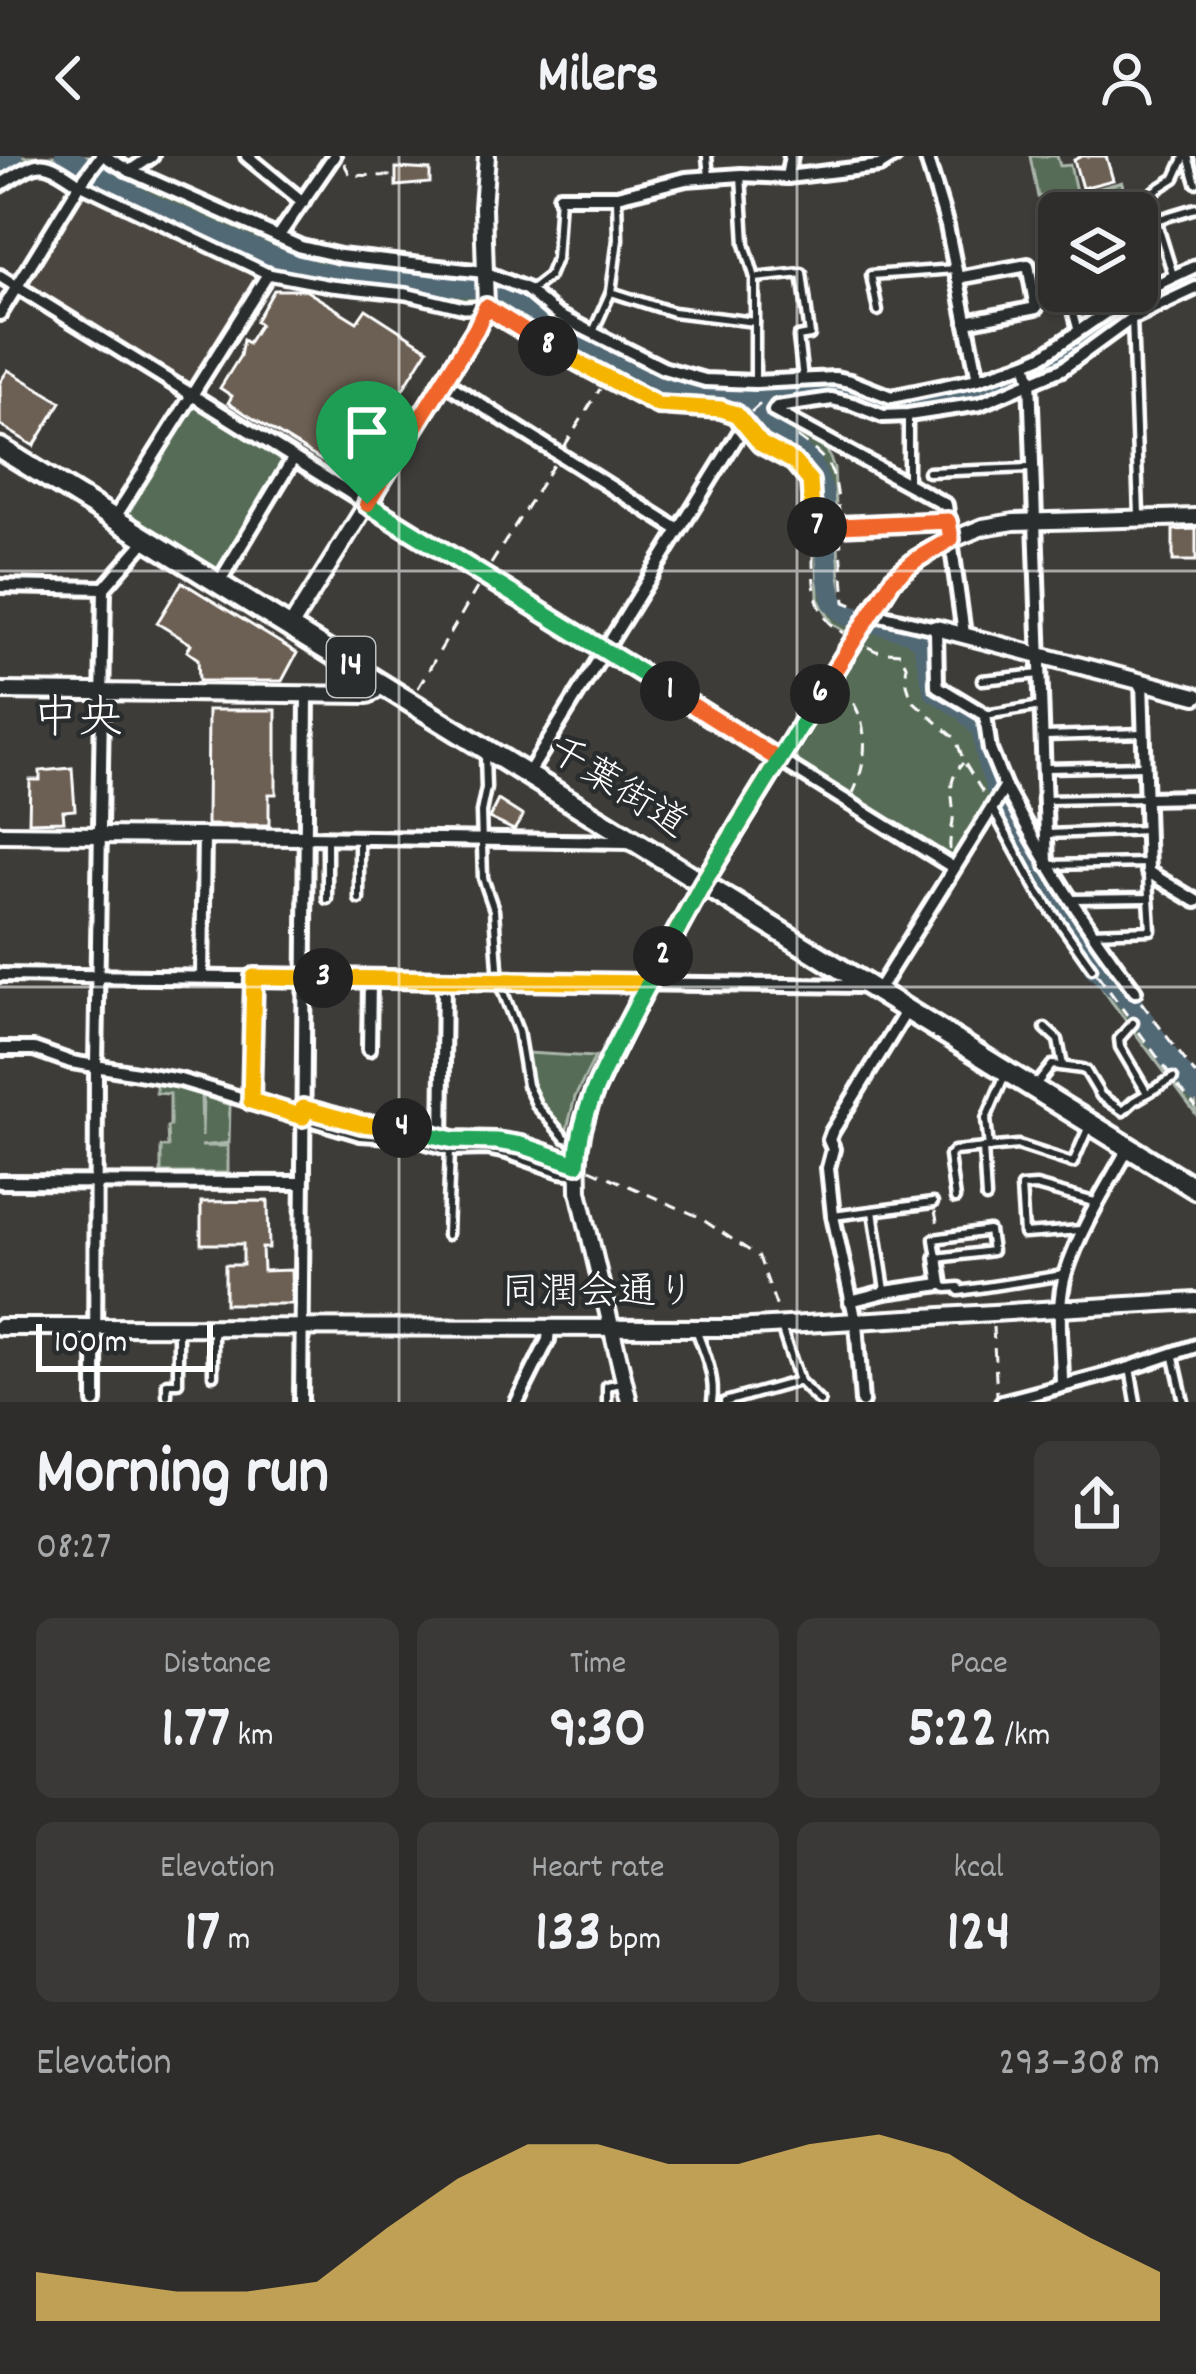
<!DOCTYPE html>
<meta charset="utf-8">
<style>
:root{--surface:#2e2d2b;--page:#3a3937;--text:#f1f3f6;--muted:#a7a8a9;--line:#494947;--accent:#ffd166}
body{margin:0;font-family:Dekko,"Klee One",sans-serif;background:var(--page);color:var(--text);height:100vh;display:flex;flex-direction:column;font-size:45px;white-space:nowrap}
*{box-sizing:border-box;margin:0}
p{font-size:39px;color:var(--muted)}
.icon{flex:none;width:66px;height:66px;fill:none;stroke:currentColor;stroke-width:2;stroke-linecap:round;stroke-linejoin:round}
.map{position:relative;height:1246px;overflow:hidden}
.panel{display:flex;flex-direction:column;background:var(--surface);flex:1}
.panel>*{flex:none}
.tools{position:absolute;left:1038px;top:36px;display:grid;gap:24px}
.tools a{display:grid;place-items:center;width:120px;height:120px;border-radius:18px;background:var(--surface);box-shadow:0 3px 9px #0004,0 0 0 3px var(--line);font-size:60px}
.scale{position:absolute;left:36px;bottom:30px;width:177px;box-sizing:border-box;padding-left:12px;border:6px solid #fff;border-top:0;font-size:33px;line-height:42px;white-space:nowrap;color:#fff;-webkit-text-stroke:9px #2a2d2e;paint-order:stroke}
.pin{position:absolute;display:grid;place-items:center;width:102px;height:102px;color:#fff;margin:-123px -51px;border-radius:50% 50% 50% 0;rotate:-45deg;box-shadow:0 0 12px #0007}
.pin .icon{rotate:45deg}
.km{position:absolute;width:60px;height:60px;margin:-30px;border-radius:50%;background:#222;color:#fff;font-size:33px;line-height:60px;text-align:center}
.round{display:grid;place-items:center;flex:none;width:126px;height:126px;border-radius:18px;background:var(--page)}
.overview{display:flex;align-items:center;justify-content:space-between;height:204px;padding:0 36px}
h1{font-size:66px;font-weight:800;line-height:90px}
.stats{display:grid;grid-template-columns:repeat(3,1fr);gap:18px;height:204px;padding:12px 36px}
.stats div{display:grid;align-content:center;border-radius:18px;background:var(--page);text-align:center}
.stats b{font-size:60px;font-weight:800}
.stats small{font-size:33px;font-weight:400}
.stats p{font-size:33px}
.chart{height:336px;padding:24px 36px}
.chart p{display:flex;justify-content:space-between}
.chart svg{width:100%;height:216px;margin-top:12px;fill:var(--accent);opacity:.7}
header{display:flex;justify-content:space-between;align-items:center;height:156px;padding:0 36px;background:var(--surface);font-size:54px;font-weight:800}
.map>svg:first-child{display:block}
.built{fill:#4c4640}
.green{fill:#576c57;stroke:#abb6ab;stroke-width:3}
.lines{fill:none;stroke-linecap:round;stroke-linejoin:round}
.river{stroke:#516875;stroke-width:21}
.building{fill:#6c5f52;stroke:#fff;stroke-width:3}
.service-casing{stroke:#fff;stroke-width:15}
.pedestrian-casing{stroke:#fff;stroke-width:18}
.minor-casing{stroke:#fff;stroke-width:20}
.tertiary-casing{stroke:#fff;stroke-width:22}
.trunk-casing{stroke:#fff;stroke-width:27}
.path{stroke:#fff;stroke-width:3;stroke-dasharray:12 9;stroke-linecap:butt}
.service{stroke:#2a2d2e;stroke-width:6}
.pedestrian{stroke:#2a2d2e;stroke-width:9}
.minor{stroke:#2a2d2e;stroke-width:10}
.tertiary{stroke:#2a2d2e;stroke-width:14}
.trunk{stroke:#2a2d2e;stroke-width:18}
.split-1-casing{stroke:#fff;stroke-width:24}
.split-2-casing{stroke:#fff;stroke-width:24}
.split-3-casing{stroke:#fff;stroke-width:24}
.split-4-casing{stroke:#fff;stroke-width:24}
.split-5-casing{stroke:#fff;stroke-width:24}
.split-6-casing{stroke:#fff;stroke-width:24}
.split-7-casing{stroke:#fff;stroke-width:24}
.split-8-casing{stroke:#fff;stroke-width:24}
.split-9-casing{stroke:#fff;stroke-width:24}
.split-1{stroke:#22a559;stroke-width:15}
.split-2{stroke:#f0652b;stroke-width:15}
.split-3{stroke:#f5b400;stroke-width:15}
.split-4{stroke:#f5b400;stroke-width:15}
.split-5{stroke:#22a559;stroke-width:15}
.split-6{stroke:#22a559;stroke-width:15}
.split-7{stroke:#f0652b;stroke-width:15}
.split-8{stroke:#f5b400;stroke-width:15}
.split-9{stroke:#f0652b;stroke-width:15}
.grid{fill:none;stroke:#fff;stroke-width:3;stroke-opacity:0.55}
.labels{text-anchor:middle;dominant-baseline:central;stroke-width:9;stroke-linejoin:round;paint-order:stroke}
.shield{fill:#2a2d2e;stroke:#bfc0c0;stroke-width:3}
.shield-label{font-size:36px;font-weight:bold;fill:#fff}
.street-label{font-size:39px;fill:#fff;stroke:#2a2d2e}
.quarter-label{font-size:45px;fill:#fff;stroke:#2a2d2e}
</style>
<header><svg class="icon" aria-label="back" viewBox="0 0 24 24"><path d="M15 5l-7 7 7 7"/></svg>Milers<svg class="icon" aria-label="person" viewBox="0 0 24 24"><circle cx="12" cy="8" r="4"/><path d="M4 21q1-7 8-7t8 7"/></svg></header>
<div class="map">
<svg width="1196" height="1246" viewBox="0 0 1196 1246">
<rect width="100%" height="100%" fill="#3e3c39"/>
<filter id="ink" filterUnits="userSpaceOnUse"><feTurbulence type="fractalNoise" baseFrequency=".00833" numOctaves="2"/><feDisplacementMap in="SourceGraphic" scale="24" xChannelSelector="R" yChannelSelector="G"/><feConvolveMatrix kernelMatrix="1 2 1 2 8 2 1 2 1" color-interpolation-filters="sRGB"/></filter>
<g filter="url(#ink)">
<polygon class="built" points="90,38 266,120 258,132 252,133 191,228 27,127 80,41"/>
<g class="green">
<path d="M0 0H99L299 94 480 119 514 131 555 161 667 219 706 228 773 231 835 226 824 240 770 248 771 259 825 289 834 312 841 447 863 459 934 474 936 531 984 560 1003 631 954 707 784 603 856 482 833 468 818 443 815 330 795 302 765 284 754 268 730 250 660 246 609 218 465 148 385 141 270 116 79 23C39 0 39 2 0 26Z"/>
<polygon points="1030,0 1057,0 1060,10 1070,9 1076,35 1038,41"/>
<polygon points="1122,26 1126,51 1121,52 1122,57 1084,57 1080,37"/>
<polygon points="193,245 288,304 218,423 119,362"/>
<polygon points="1005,636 1046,712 1106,807 1196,923 1196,958 1112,846 1038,741 994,652"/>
<path d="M527 897 595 901 575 941 566 977C539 950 532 936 527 897Z"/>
<polygon points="156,926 201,939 202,981 203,940 230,949 229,987 201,990 228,990 228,1017 161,1017 161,991 168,991 167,971 170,970 170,938 156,937"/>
</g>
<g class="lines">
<g class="river">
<polyline points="65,0 151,49 283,106 318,117 494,133 523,153 656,229 740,242 780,240 824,233 862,245 887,249 1016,222 1116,163 1196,122"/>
<polyline points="0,7 12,0"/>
<polyline points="740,242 765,269 811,306 823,336 828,421 833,446 847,459 910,476 923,486 934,535 964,554 982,574 988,608 999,639 1049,736 1094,811 1133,849 1170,903 1196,935"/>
</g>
</g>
<g class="building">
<polygon points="1082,0 1106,0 1113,24 1082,32 1074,4"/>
<polygon points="396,12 430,14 430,27 396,30"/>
<polygon points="274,134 305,134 357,166 366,153 428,193 348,321 228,247 232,240 220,232 240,200 243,184 248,187 260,168 256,165"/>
<polygon points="8,214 61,246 34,290 0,269 0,226"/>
<polygon points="1196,373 1196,405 1173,405 1173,374"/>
<polygon points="182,426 297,497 282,525 199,525 198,503 187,495 191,488 157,467"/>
<polygon points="208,554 276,554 276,638 269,638 269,669 207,669"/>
<polygon points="72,612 75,654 63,655 64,665 29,666 30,624 40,624 40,615"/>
<polygon points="498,644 523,660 514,674 489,662"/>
<polygon points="268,1045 269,1092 262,1092 263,1115 291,1114 292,1148 225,1148 225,1109 243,1109 243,1088 201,1088 201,1046"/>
</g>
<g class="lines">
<defs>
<g id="service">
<polyline points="707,0 709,21"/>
<polyline points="1188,0 1196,27"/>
<polyline points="741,19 745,88 755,122 755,224"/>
<polyline points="617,42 618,83 611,136 673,156 755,166"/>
<polyline points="1136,57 1142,43 1175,22 1185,0"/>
<polyline points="1055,86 1059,102"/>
<polyline points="1173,119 1156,64 1196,52"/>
<polyline points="755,122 802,117 810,179 798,181 803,223"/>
<polyline points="531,134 549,120 556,103 560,40"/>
<polyline points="1067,135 1078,176"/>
<polyline points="1125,145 1132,162 1139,359"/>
<polyline points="878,155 871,119 955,113"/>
<polyline points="593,176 611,136"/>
<polyline points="908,259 908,326"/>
<polyline points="928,316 1030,312"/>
<polyline points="982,524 1040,518"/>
<polyline points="985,559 1041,550"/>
<polyline points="1045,580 1143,577"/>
<polyline points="485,599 486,632 481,656 483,722 494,754 499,826 518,875 527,929 537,950 565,982 575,985"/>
<polyline points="1046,612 1144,610"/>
<polyline points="1046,644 1145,642"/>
<polyline points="992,652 1038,736 1092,812"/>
<polyline points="1048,678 1147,674"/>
<polyline points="359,682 359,743"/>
<polyline points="1049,709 1148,707"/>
<polyline points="327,743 327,681"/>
<polyline points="1071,743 1149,742 1148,720"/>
<polyline points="1091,776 1151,774 1149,742"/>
<polyline points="1133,867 1119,883 1120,891 1147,937"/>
<polyline points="1045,872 1058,884 1063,910"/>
<polyline points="1036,929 1052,909 1082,913 1086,915 1101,940 1123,955 1134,945 1173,922"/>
<polyline points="251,944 254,825"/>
<polyline points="983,992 986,1042"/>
<polyline points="989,992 986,963 1004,921"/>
<polyline points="955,1043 949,1000 954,995 1018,989 1073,1007 1089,970"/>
<polyline points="873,1055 885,1134"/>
<polyline points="833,1060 933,1047"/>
<polyline points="1081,1074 1024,1078 1021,1031 1036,1030 1098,1047"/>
<polygon points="989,1075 992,1095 937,1102 934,1083"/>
<polyline points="447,1079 450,993"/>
<polyline points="941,1128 947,1132 959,1131 959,1135 1064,1119"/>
<polyline points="781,1171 799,1225 820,1246"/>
<polyline points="213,1175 213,1219"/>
<path d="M697 1176C705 1198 716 1222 712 1246"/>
<polyline points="1173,1197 1184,1246"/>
<polyline points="1130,1212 1136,1246"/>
<polyline points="167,1239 167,1227 178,1227 178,1175"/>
<polyline points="607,1246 607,1230 621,1227"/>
<polyline points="725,1246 799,1225"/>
</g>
<polyline id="pedestrian" points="80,28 268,118 331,130 406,138 464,152 486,151"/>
<g id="minor">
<polyline points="104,0 130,15 301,91 340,100 484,116 526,133 557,159 663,212 705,224 755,226 835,222 850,225 891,241 978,223 1026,207 1044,199 1124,144 1196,110"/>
<polyline points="247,0 303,46"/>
<polyline points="926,0 947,70 978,223"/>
<polyline points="130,15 152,0"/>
<polyline points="787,21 791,0"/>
<path d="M0 29C40 4 40 0 80 28"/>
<polyline points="560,40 617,40 686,23 741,19 787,21 879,10 895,0"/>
<polyline points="278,81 334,0"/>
<polyline points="268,118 192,239 954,712"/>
<polyline points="0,120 192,239 114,363"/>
<polyline points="957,122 1028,109 1036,152 966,166"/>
<polyline points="486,151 533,182 658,249 721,253 736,258 761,288 794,306 810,325 813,371 948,365"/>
<polyline points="0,158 80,28 101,0"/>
<polyline points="1026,207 1030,221 1047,709"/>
<polyline points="443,225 679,374"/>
<polyline points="777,251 832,243 853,248 883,260 908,259 980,248 1062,213 1132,162 1196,132"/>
<polyline points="777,251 774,255 946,349 964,478"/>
<polyline points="218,428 293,303"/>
<polyline points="0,430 104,432"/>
<polyline points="871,457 936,472 937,530 985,559 990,594 1005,631 877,836"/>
<polyline points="1142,526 1148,716 1196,745"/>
<polyline points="528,618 745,268"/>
<path d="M1005 631C1045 706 1083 767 1135 835"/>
<polyline points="1145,642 1196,641"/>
<polyline points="304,681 629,686"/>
<polyline points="0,819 861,830"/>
<polyline points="202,821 204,680"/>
<polyline points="0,893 34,893 71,906 180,924 360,978 409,981 450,993 487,992 507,996 561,1015 577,1017"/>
<polyline points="369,893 370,823"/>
<polyline points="442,990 444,825"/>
<polyline points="0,1026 302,1027"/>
<polyline points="850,1145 885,1136 941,1128 937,1102"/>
<path d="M1062 1229C1062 1193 1055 1150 1066 1116 1080 1072 1107 1031 1129 991"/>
<polyline points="95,1246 96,908 104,432 146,384"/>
<polyline points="301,1246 307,538"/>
<polyline points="517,1246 548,1184 549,1172"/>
<polyline points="862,1246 856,1166 833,1060 828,1012 833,993 829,984 832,976 907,854"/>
<polyline points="1002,1246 1130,1212 1196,1190"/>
</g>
<g id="tertiary">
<polyline points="936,472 1196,540"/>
<polyline points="289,473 476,173 486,151 483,51 487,0"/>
<polyline points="0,535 368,539 374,536 379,528"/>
<polyline points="0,678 304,681"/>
<polyline points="0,1171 735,1172 1196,1145"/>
<polyline points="629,1246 579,1035 578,986 588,950 648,827 703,727 893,423 932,392 983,371 1014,366 1196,361"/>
</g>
<polyline id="trunk" points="0,292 1196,1033"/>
</defs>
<use href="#service" class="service-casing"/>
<use href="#pedestrian" class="pedestrian-casing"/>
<use href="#minor" class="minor-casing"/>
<use href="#tertiary" class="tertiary-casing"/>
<use href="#trunk" class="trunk-casing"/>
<g class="path">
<polyline points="344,7 350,19 394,20"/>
<polyline points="751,256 760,248"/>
<path d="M797 281C832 306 836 314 839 357"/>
<polyline points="564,291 600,233"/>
<path d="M813 379C814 415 807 458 844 477"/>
<polyline points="840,379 845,446 862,453"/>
<polyline points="491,408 553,309"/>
<polyline points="868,491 876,495 900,497 906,509 907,528 912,544 956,583 964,606 985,640"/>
<path d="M840 531C870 558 870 601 853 637"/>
<polyline points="418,532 477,432"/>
<path d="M950 694C949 683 952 675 953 664 955 640 944 627 963 607"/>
<polyline points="1097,818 1127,859"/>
<polyline points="1141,846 1196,919"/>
<polyline points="1139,876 1169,917"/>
<polyline points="1178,930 1196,951"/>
<polyline points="590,1013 697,1060 759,1101 778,1155"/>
<polyline points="935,1055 939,1075"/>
<polyline points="993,1171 997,1239"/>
</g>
<use href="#service" class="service"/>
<use href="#pedestrian" class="pedestrian"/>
<use href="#minor" class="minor"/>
<use href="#tertiary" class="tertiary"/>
<use href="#trunk" class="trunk"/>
</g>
</g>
<g class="lines" filter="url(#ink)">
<defs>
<polyline id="split-1" points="367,348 670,535"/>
<polyline id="split-2" points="663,800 703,727 779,604 670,535"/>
<polyline id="split-3" points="323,822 648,827 663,800"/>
<polyline id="split-4" points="323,822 254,821 251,945 303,961 303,952 361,968 402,972"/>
<path id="split-5" d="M402 972 454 984 496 985 521 989 577 1008C580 948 613 897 639 845"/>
<polyline id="split-6" points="639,845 703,727 820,538"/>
<polyline id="split-7" points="817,371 948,365 951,383 917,403 893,423 820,538"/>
<polyline id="split-8" points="548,190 658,249 721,253 736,258 761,288 794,306 810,325 813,371 817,371"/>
<polyline id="split-9" points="367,348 476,173 486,151 548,190"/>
</defs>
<use href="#split-1" class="split-1-casing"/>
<use href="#split-2" class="split-2-casing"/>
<use href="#split-3" class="split-3-casing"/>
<use href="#split-4" class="split-4-casing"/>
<use href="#split-5" class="split-5-casing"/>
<use href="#split-6" class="split-6-casing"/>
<use href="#split-7" class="split-7-casing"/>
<use href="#split-8" class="split-8-casing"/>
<use href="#split-9" class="split-9-casing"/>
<use href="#split-1" class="split-1"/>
<use href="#split-2" class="split-2"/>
<use href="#split-3" class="split-3"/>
<use href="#split-4" class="split-4"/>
<use href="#split-5" class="split-5"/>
<use href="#split-6" class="split-6"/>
<use href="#split-7" class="split-7"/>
<use href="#split-8" class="split-8"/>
<use href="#split-9" class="split-9"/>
</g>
<path class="grid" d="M399 0V1246M797 0V1246M0 415H1196M0 831H1196"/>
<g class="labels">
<rect class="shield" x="327" y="481" width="48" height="60" rx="9"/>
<g class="shield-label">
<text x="351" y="511">14</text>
</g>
<g class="street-label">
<text transform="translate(616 634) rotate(32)">千葉街道</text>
<text x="598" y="1139">同潤会通り</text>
</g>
<g class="quarter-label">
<text x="78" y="566">中央</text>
</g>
</g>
</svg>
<div class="tools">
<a><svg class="icon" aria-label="layers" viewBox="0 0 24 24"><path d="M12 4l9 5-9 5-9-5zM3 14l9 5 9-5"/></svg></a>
</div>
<div class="scale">100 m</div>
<div class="pin" style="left:367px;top:348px;background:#1e9e55"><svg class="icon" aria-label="arrive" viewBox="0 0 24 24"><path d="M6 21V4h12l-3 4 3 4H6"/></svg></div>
<b class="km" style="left:670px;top:535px">1</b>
<b class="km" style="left:663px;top:800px">2</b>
<b class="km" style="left:323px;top:822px">3</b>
<b class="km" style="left:402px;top:972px">4</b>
<b class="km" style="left:820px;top:538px">6</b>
<b class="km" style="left:817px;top:371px">7</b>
<b class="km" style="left:548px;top:190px">8</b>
</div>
<section class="panel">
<div class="overview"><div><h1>Morning run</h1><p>08:27</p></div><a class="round"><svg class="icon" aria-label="share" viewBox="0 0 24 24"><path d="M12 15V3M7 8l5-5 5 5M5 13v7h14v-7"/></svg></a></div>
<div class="stats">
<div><p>Distance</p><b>1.77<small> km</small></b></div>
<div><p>Time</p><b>9:30</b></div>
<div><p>Pace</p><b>5:22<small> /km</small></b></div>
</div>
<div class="stats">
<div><p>Elevation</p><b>17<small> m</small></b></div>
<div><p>Heart rate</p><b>133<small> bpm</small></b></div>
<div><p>kcal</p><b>124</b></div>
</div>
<div class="chart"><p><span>Elevation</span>293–308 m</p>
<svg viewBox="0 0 160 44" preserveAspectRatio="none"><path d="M0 44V34L10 36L20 38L30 38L40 36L50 25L60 15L70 8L80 8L90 12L100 12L110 8L120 6L130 10L140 19L150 27L160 34V44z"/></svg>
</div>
</section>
